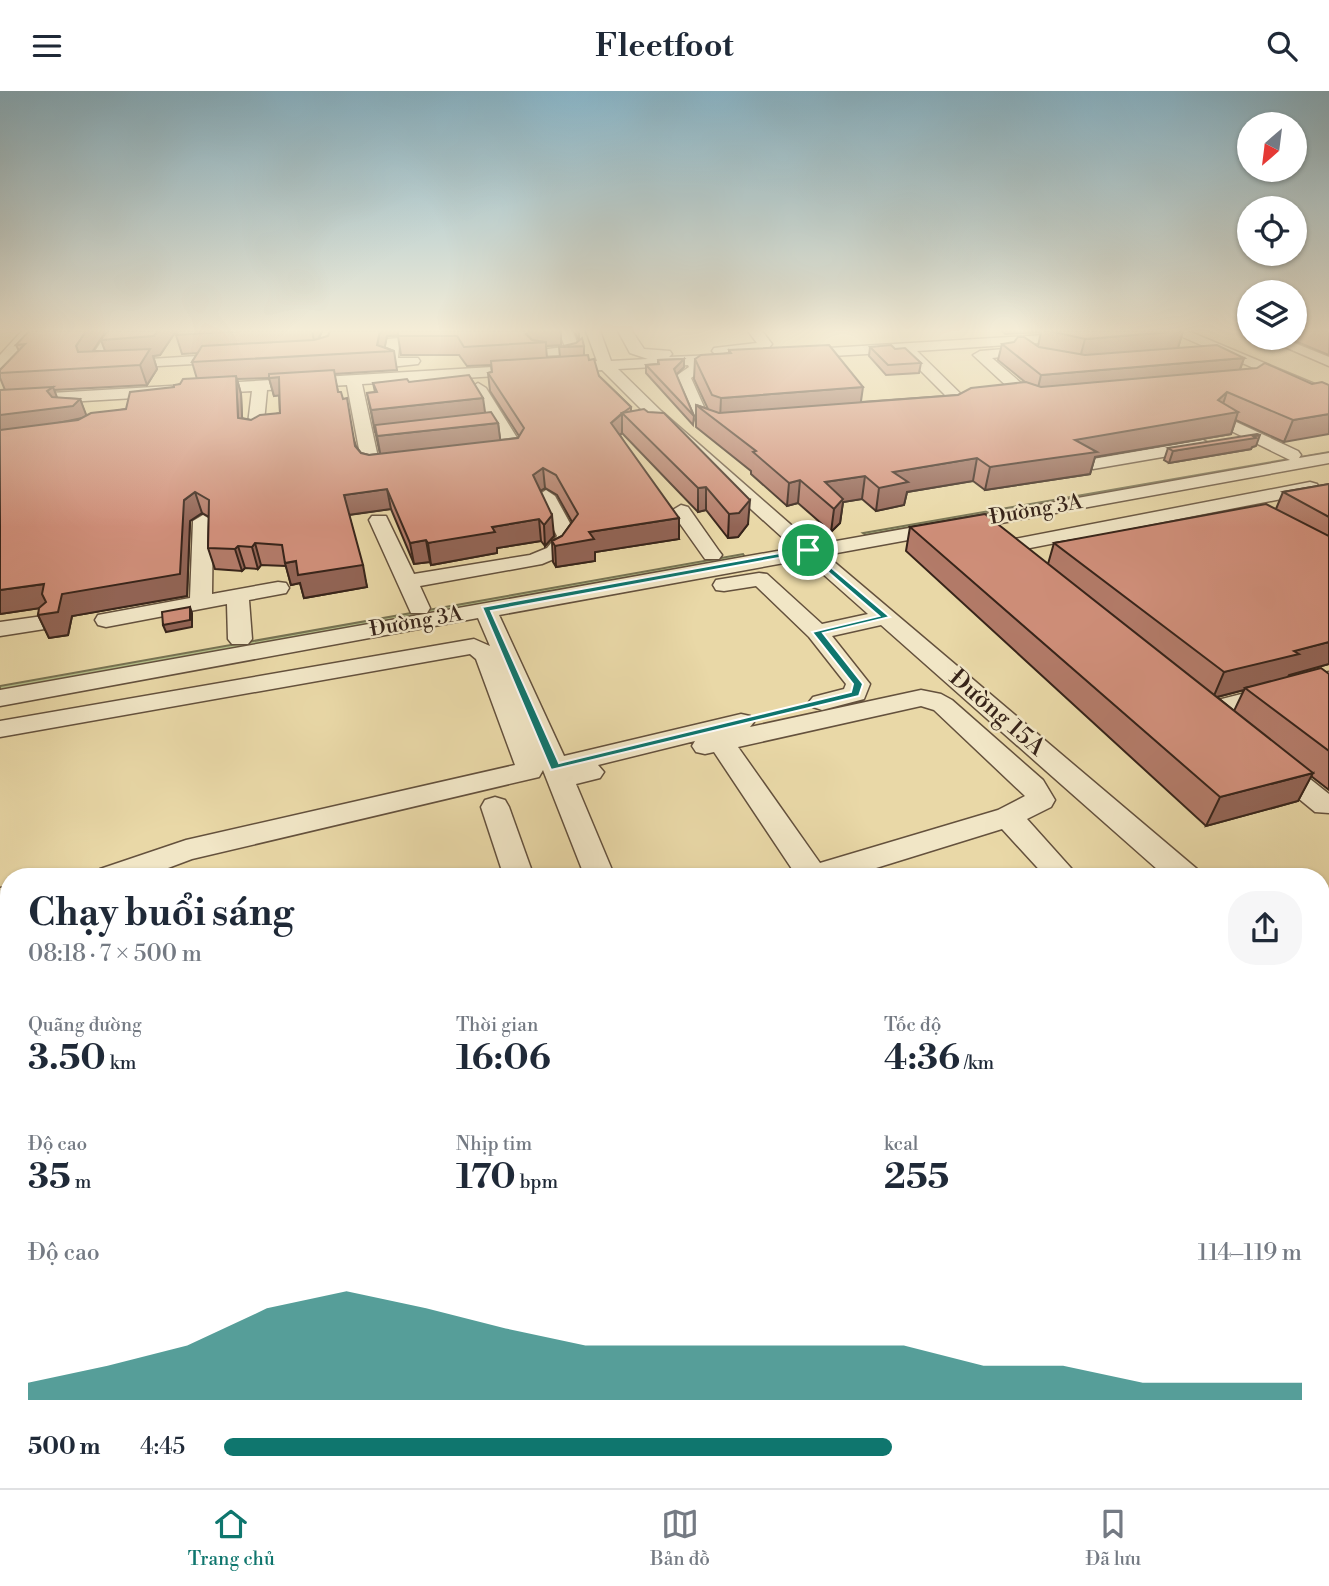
<!DOCTYPE html>
<html lang="vi">
<meta charset="utf-8">
<style>
:root{--surface:#fff;--page:#f6f6f7;--text:#1f2937;--muted:#747a83;--line:#e0e1e3;--accent:#0f766e}
body{margin:0;font-family:"Libre Bodoni",serif;background:var(--page);color:var(--text);height:100vh;display:flex;flex-direction:column;font-size:26px;white-space:nowrap}
*{box-sizing:border-box;margin:0}
p{font-size:23px;color:var(--muted)}
.icon{flex:none;width:38px;height:38px;fill:none;stroke:currentColor;stroke-width:2;stroke-linecap:round;stroke-linejoin:round}
.map{position:relative;flex:1;overflow:hidden}
.details{position:absolute;left:0px;top:777px;width:1330px;height:621px;display:flex;flex-direction:column;background:var(--surface);border-radius:28px 28px 0 0;box-shadow:0 2px 5px #0004}
.details>*{flex:none}
.needle{width:46px;rotate:208deg}
.buttons{position:absolute;left:1237px;top:21px;display:grid;gap:14px}
.buttons a{display:grid;place-items:center;width:70px;height:70px;border-radius:50%;background:var(--surface);box-shadow:0 2px 5px #0004;font-size:35px}
.pin{position:absolute;display:grid;place-items:center;width:60px;height:60px;color:#fff;margin:-30px;border:4px solid #fff;border-radius:50%;box-shadow:0 2px 7px #0007}
.round{display:grid;place-items:center;flex:none;width:74px;height:74px;border-radius:28px;background:var(--page)}
.head{display:flex;align-items:center;justify-content:space-between;height:119px;padding:0 28px}
h1{font-size:38px;font-weight:700;line-height:52px}
.figures{display:grid;grid-template-columns:repeat(3,1fr);gap:10px;height:119px;padding:7px 28px}
.figures div{display:grid;align-content:center}
.figures b{font-size:35px;font-weight:700}
.figures small{font-size:19px;font-weight:400}
.figures p{font-size:19px}
.chart{height:196px;padding:14px 28px}
.chart p{display:flex;justify-content:space-between}
.chart svg{width:100%;height:126px;margin-top:7px;fill:var(--accent);opacity:.7}
ul{padding:0 28px;list-style:none;font-size:23px}
li{display:grid;grid-template-columns:112px 84px 1fr;align-items:center;height:52px}
li i{height:18px;border-radius:9px;background:var(--accent)}
header{display:flex;justify-content:space-between;align-items:center;height:91px;padding:0 28px;background:var(--surface);font-size:32px;font-weight:700}
.tabs{display:flex;justify-content:space-around;align-items:center;height:98px;border-top:2px solid var(--line);background:var(--surface);font-size:19px;color:var(--muted)}
.tabs a{display:grid;justify-items:center;gap:4px}
.tabs .active{color:var(--accent)}
.map>svg:first-child{display:block}
.green{fill:#b4bf89;stroke:#767252;stroke-width:2}
.lines{fill:none;stroke-linecap:round;stroke-linejoin:round}
.minor-casing{stroke:#64513d;stroke-width:3}
.minor{fill:#f1e6c6;fill-rule:evenodd}
.wall{fill:#b37b69;stroke:#37241a;stroke-width:2;fill-rule:evenodd}
.shaded-wall{fill:#926455;stroke:#37241a;stroke-width:2}
.building{fill:#d08f7a;stroke:#37241a;stroke-width:2}
.route{fill:#0f766e;stroke:#fff;stroke-width:2;fill-rule:evenodd}
.labels{text-anchor:middle;dominant-baseline:central;stroke-width:5;stroke-linejoin:round;paint-order:stroke}
.far-street-label{font-size:21px;fill:#37241a;stroke:#f1e6c6}
.street-label{font-size:24px;fill:#37241a;stroke:#f1e6c6}
</style>
<header><svg class="icon" aria-label="menu" viewBox="0 0 24 24"><path d="M4 6h16M4 12h16M4 18h16"/></svg>Fleetfoot<svg class="icon" aria-label="search" viewBox="0 0 24 24"><circle cx="10" cy="10" r="6"/><path d="M15 15l6 6"/></svg></header>
<div class="map">
<svg width="1329" height="1397" viewBox="0 0 1329 1397">
<rect width="100%" height="100%" fill="#e9d8a7"/>
<filter id="stains"><feTurbulence type="fractalNoise" baseFrequency=".00286" numOctaves="4"/><feColorMatrix values="0 0 0 0 .2 0 0 0 0 .09 0 0 0 0 .02 0 0 0 .5 -.17"/></filter>
<radialGradient id="worn" r=".72"><stop offset=".6" stop-color="#630" stop-opacity="0"/><stop offset="1" stop-color="#630" stop-opacity=".3"/></radialGradient>
<g class="green">
<polygon points="1329,361 1329,363 866,444 863,442"/>
<polygon points="743,463 745,466 0,601 0,595"/>
</g>
<g class="lines">
<defs>
<g id="minor">
<polygon points="22,240 37,240 5,276 0,277 0,264"/>
<polygon points="108,240 122,240 103,271 229,263 236,267 229,271 87,279 85,276"/>
<polygon points="559,240 573,240 580,260 578,263 539,265 539,259 565,256"/>
<path d="M586 240H600L611 270 648 268 630 262 618 240H632L644 258 670 260 672 263 669 266 716 264 712 260 714 257 757 252 748 240H762L772 253 767 259 732 263 738 267 731 271 702 273 704 278 691 287 709 327 728 333 730 337 728 341 722 342 699 337 676 285 689 276 688 274 618 278 661 320 814 454 1290 369 1215 332 1213 329 1221 324 1298 360 1301 364 1299 367 1329 362V372L826 464 1197 778 1201 786H1166L881 534 832 545 870 593 864 608 822 619 813 616 809 611 813 606 844 598 846 593 809 546 756 495 724 500 716 499 713 494 716 489 759 482 767 483 822 533 868 523 806 468 499 524 564 665 741 623 750 625 754 631 750 636 921 599 941 603 952 609 1043 689 1055 709 1051 716 1027 728 1079 786H1046L1002 738 847 786H795L796 784 714 661 705 663 696 661 692 655 695 650 598 674 604 681 600 687 576 693 615 786H585L543 679 539 686 192 768 144 786H96L100 778 186 749 515 674 476 568 470 563 0 646V630L474 548 490 555 478 527 0 615V599L794 457 649 326 602 279 362 293 379 371 397 370 406 375 403 379C389 382 373 385 362 374L347 294 267 299 263 341 255 346 247 341 252 300 0 315V305L597 270ZM921 615 934 619 1025 705 998 719 820 772 738 656Z"/>
<polygon points="1169,240 1188,240 1329,299 1329,310"/>
<polygon points="1077,242 1084,246 1082,249 917,260 970,312 963,320 937,324 929,319 931,316 953,312 902,261 796,267 789,263 796,259"/>
<polygon points="437,244 444,248 442,251 399,255 398,267 418,267 420,270 418,273 390,276 383,272 387,248"/>
<polygon points="1264,247 1282,247 1329,266 1329,275"/>
<polygon points="1005,258 1012,262 1010,265 992,267 1035,304 1049,307 1051,310 1049,313 1024,311 973,264 980,260"/>
<polygon points="478,292 486,297 524,358 521,362 490,369 481,364 484,360 505,355 470,297"/>
<polygon points="1203,349 1212,354 1209,358 1093,378 1084,373 1093,368"/>
<polygon points="1310,391 1317,393 1319,397 1317,401 1004,462 997,460 994,456 997,452 1004,450"/>
<polygon points="546,399 555,405 577,445 561,465 542,473 420,495 430,517 427,522 411,522 369,429 372,425 386,425 414,483 530,464 547,457 557,445 537,405"/>
<polygon points="681,414 688,416 719,460 722,464 719,468 705,468 671,420"/>
<polygon points="203,424 213,430 212,503 278,491 286,492 289,497 286,502 249,509 252,548 248,553 232,553 228,548 227,513 106,536 98,534 95,529 98,524 190,507 193,430"/>
<polygon points="43,525 51,527 54,532 51,537 0,545 0,531"/>
<polygon points="1329,581 1329,595 1207,627 1198,624 1194,619 1198,614"/>
<polygon points="1275,665 1285,668 1329,703 1329,722 1315,721 1265,680 1261,674 1265,668"/>
<polygon points="495,706 505,709 509,716 534,786 504,786 481,716 485,709"/>
<polygon points="9,795 9,819 0,821 0,797"/>
<polygon points="1321,892 1329,895 1329,926 1321,924"/>
<polygon points="9,1062 9,1100 0,1103 0,1065"/>
<polygon points="9,1138 9,1180 0,1183 0,1141"/>
<polygon points="1234,1390 1286,1390 1289,1397 1237,1397"/>
</g>
</defs>
<use href="#minor" class="minor-casing"/>
<use href="#minor" class="minor"/>
</g>
<g class="wall">
<path d="M106 240 92 260H105L107 240H176L160 264 153 265 157 278 147 294 54 299 57 307 80 308 86 325 126 318 180 293 197 288 192 271 198 262 182 263 176 244 178 240H322L319 248 328 245 330 240H561V254L546 255 547 267 560 266 559 256 584 255V264L589 269 599 285 631 316V320L748 433 738 446 728 447 706 419 698 421 622 342 620 344 679 448 595 461V470L556 476 553 471 552 450 562 445 572 431 557 404 545 397 540 400 554 445 545 455 541 450 497 457V462L431 474 430 471 414 473 391 418 349 424 367 496 304 507 300 492 291 494 286 475 261 474 258 478 245 477 242 480 215 478 208 457 209 426 202 422 190 430 187 505 72 525 68 544 49 547 38 524 40 517 0 523V299H5L0 287V279L19 260 16 254ZM387 245H398L401 264H459L467 275 491 274 492 281 488 282 490 300 519 345 518 347 500 349 498 332 485 322 409 291 373 292 375 301 367 302 380 363 369 364 361 362 356 355 338 301 334 283 397 279 394 260 384 256ZM269 287 274 305 279 304 280 322 251 329 242 327 241 303 237 288Z"/>
<polygon points="574,240 579,240 579,249"/>
<polygon points="1002,240 1183,240 1178,257 1244,267 1240,279 1312,293 1284,351 1236,329 1231,343 1095,366 1090,383 985,399 973,390 907,401 904,414 876,420 862,408 843,411 840,432 831,441 798,412 787,415 751,383 751,380 696,336 696,314 708,318 694,288 695,268 729,262 729,259 861,311 958,304 1025,291 998,269 1002,253 1038,255 1041,241 1005,243"/>
<polygon points="1295,240 1329,240 1329,264 1288,247 1295,247"/>
<polygon points="870,256 895,258 921,272 919,282 886,284 869,265"/>
<polygon points="684,268 684,276 676,284 694,325 693,334 646,282 646,274 658,273 658,269"/>
<polygon points="1256,355 1252,356 1251,358 1169,372 1164,369 1168,357"/>
<path d="M1329 393V573L1289 584 1288 586 1329 583V699L1311 685 1298 710 1206 735 906 460 910 436 1048 473 1054 452 1276 418 1283 401ZM1244 599 1234 620 1217 606Z"/>
</g>
<g class="shaded-wall">
<polygon points="86,240 106,240 83,275 76,255"/>
<polygon points="158,240 176,240 160,264 153,265 157,278 147,294 140,274 108,268 101,249"/>
<polygon points="312,240 322,240 315,255"/>
<polygon points="380,240 456,240 387,245 384,260 377,254"/>
<polygon points="531,240 561,240 561,254 546,255 546,251 527,252 526,243"/>
<polygon points="1183,240 1177,260 1080,267 1085,248"/>
<polygon points="1244,267 1238,283 1037,301 1041,284"/>
<polygon points="684,268 684,276 674,286 674,278"/>
<polygon points="236,285 241,303 243,346 238,327"/>
<polygon points="279,286 283,304 274,305 269,287"/>
<polygon points="53,296 60,314 80,308 87,326 0,344 0,324 47,300"/>
<polygon points="863,296 860,317 720,328 721,307"/>
<polygon points="1227,301 1220,322 1238,321 1231,343 1095,366 1090,383 985,399 990,376 1075,349 1218,309"/>
<polygon points="483,307 486,328 375,341 371,319"/>
<polygon points="622,323 622,342 611,351 611,332"/>
<polygon points="1329,323 1329,343 1284,351 1293,329"/>
<polygon points="498,332 501,354 381,367 377,345"/>
<polygon points="1260,344 1256,355 1252,356 1251,358 1169,372 1173,360"/>
<polygon points="977,367 973,390 907,401 904,414 876,420 879,397 893,381"/>
<polygon points="543,377 545,397 534,404 533,384"/>
<polygon points="865,385 862,408 843,411 840,432 831,441 834,418 825,391"/>
<polygon points="800,389 798,412 787,415 789,392"/>
<polygon points="706,396 706,419 698,421 698,397"/>
<polygon points="387,398 391,418 348,424 344,404"/>
<polygon points="195,401 202,422 190,430 187,505 72,525 68,544 49,547 38,524 62,503"/>
<polygon points="750,409 748,433 738,446 728,447 729,423"/>
<polygon points="552,424 554,445 545,455 544,434"/>
<polygon points="679,427 679,448 595,461 595,470 556,476 555,455 589,441"/>
<polygon points="539,428 541,450 497,457 497,462 431,474 428,452 492,436"/>
<polygon points="426,449 430,471 414,473 410,452"/>
<polygon points="255,452 261,474 258,478 252,456"/>
<polygon points="238,455 245,477 242,480 235,458"/>
<polygon points="296,470 363,474 367,496 304,507 300,492 291,494 285,472"/>
<polygon points="44,493 54,515 0,523 0,499"/>
<polygon points="190,516 192,522 192,536 166,541 163,534"/>
<polygon points="1329,551 1329,573 1289,584 1286,589 1245,597 1244,599 1213,607 1224,581 1294,560"/>
<polygon points="1313,682 1298,710 1206,735 1220,706"/>
<polygon points="1329,1263 1329,1274 1321,1279 1321,1267"/>
</g>
<g class="building">
<polygon points="29,240 86,240 76,255 78,261 150,258 140,274 0,282 0,279 25,253 16,254"/>
<polygon points="107,240 158,240 154,245 101,249"/>
<polygon points="178,240 243,240 176,244"/>
<polygon points="330,240 380,240 377,254 394,260 192,271 202,255 314,249 328,245"/>
<polygon points="398,240 531,240 526,243 532,249 546,251 464,256 457,245 398,245"/>
<polygon points="1049,240 1183,240 1085,248"/>
<polygon points="1018,246 1024,246 1039,256 1085,264 1217,254 1244,267 1041,284 1002,253 1014,251"/>
<polygon points="582,247 584,255 559,256 576,252"/>
<polygon points="829,254 863,296 721,307 712,304 695,268 701,264 731,262 729,259"/>
<polygon points="891,254 895,258 905,257 921,272 888,274 870,256"/>
<polygon points="588,264 589,269 594,268 599,285 631,316 624,321 622,322 611,332 679,427 589,441 594,448 555,455 552,450 562,445 578,423 556,384 543,377 533,384 552,424 544,434 539,428 492,436 495,441 428,452 426,449 410,452 387,398 344,404 363,474 298,484 296,470 285,472 282,454 255,452 252,456 238,455 235,458 208,457 209,409 195,401 184,409 180,483 62,503 58,521 38,524 39,517 46,511 42,503 44,493 0,499 0,339 78,329 91,322 126,318 130,301 174,296 174,294 180,293 183,288 236,285 238,327 251,329 260,324 280,322 279,286 269,287 269,283 334,279 338,301 341,301 343,308 347,307 355,355 361,362 369,364 518,347 524,337 488,282 492,281 491,270"/>
<polygon points="684,268 674,278 694,325 646,274 659,273 658,269"/>
<polygon points="1265,272 1312,293 1322,291 1329,294 1329,323 1293,329 1227,301 1218,309 1238,321 1075,349 1097,361 990,376 977,367 893,381 908,391 879,397 865,385 825,391 843,408 834,418 800,389 789,392 753,361 756,360 696,314 719,322 958,304 971,297 1026,291 1041,296 1257,277"/>
<polygon points="469,284 483,307 371,319 367,302 377,301 373,292 407,288 409,291"/>
<polygon points="53,296 47,300 52,306 80,308 73,315 0,324 0,299"/>
<polygon points="644,318 648,321 664,322 750,409 739,422 729,423 706,396 698,397 622,322"/>
<polygon points="491,321 498,332 377,345 375,334"/>
<polygon points="1257,343 1260,344 1253,345 1256,347 1173,360 1168,357"/>
<polygon points="1329,393 1329,426 1283,401"/>
<polygon points="1266,413 1329,445 1329,551 1294,560 1299,563 1224,581 1054,452"/>
<polygon points="985,423 1313,682 1220,706 910,436"/>
<polygon points="190,516 190,529 163,534 162,521"/>
<polygon points="1321,577 1329,583 1329,660 1245,597"/>
<polygon points="1321,1215 1329,1225 1329,1263 1321,1267"/>
<polygon points="1041,1390 1177,1390 1181,1396 1193,1390 1236,1390 1241,1397 1026,1397"/>
</g>
<linearGradient id="sky" x2="0" y2="1"><stop stop-color="#88b7cc"/><stop offset="0.55" stop-color="#f5edd7"/><stop offset="1" stop-color="#f5edd7" stop-opacity="0"/></linearGradient>
<rect width="1329" height="436" fill="url(#sky)"/>
<path class="route" d="M808 457 890 526 823 542 863 593 859 605 551 679 482 516ZM806 462 879 525 812 541 853 593 851 601 559 672 491 520Z"/>
<g class="labels">
<g class="far-street-label">
<text transform="translate(1036 419) rotate(-10)">Đường 3A</text>
<text transform="translate(416 531) rotate(-10)">Đường 3A</text>
</g>
<g class="street-label">
<text transform="translate(997 622) rotate(41)">Đường 15A</text>
</g>
</g>
<rect width="100%" height="100%" filter="url(#stains)"/>
<rect width="100%" height="100%" fill="url(#worn)"/>
</svg>
<div class="buttons">
<a><svg class="needle" viewBox="-14 -14 28 28"><path d="M0-13l5 13h-10z" fill="#e53935"/><path d="M0 13l5-13h-10z" fill="#747a83"/></svg></a>
<a><svg class="icon" aria-label="locate" viewBox="0 0 24 24"><circle cx="12" cy="12" r="6"/><path d="M12 2v4M12 18v4M2 12h4M18 12h4"/></svg></a>
<a><svg class="icon" aria-label="layers" viewBox="0 0 24 24"><path d="M12 4l9 5-9 5-9-5zM3 14l9 5 9-5"/></svg></a>
</div>
<div class="pin" style="left:808px;top:459px;background:#1e9e55"><svg class="icon" aria-label="arrive" viewBox="0 0 24 24"><path d="M6 21V4h12l-3 4 3 4H6"/></svg></div>
<section class="details">
<div class="head"><div><h1>Chạy buổi sáng</h1><p>08:18 · 7 × 500 m</p></div><a class="round"><svg class="icon" aria-label="share" viewBox="0 0 24 24"><path d="M12 15V3M7 8l5-5 5 5M5 13v7h14v-7"/></svg></a></div>
<div class="figures">
<div><p>Quãng đường</p><b>3.50<small> km</small></b></div>
<div><p>Thời gian</p><b>16:06</b></div>
<div><p>Tốc độ</p><b>4:36<small> /km</small></b></div>
</div>
<div class="figures">
<div><p>Độ cao</p><b>35<small> m</small></b></div>
<div><p>Nhịp tim</p><b>170<small> bpm</small></b></div>
<div><p>kcal</p><b>255</b></div>
</div>
<div class="chart"><p><span>Độ cao</span>114–119 m</p>
<svg viewBox="0 0 160 44" preserveAspectRatio="none"><path d="M0 44V38L10 32L20 25L30 12L40 6L50 12L60 19L70 25L80 25L90 25L100 25L110 25L120 32L130 32L140 38L150 38L160 38V44z"/></svg>
</div>
<ul>
<li><b>500 m</b>4:45<i style="width:62%"></i></li>
</ul>
</section>
</div>
<nav class="tabs">
<a class="active"><svg class="icon" aria-label="home" viewBox="0 0 24 24"><path d="M3 11l9-7 9 7M6 9v11h12V9"/></svg>Trang chủ</a>
<a><svg class="icon" aria-label="map" viewBox="0 0 24 24"><path d="M3 6l6-2 6 2 6-2v14l-6 2-6-2-6 2zM9 4v14M15 6v14"/></svg>Bản đồ</a>
<a><svg class="icon" aria-label="saved" viewBox="0 0 24 24"><path d="M7 4h10v16l-5-4-5 4z"/></svg>Đã lưu</a>
</nav>
